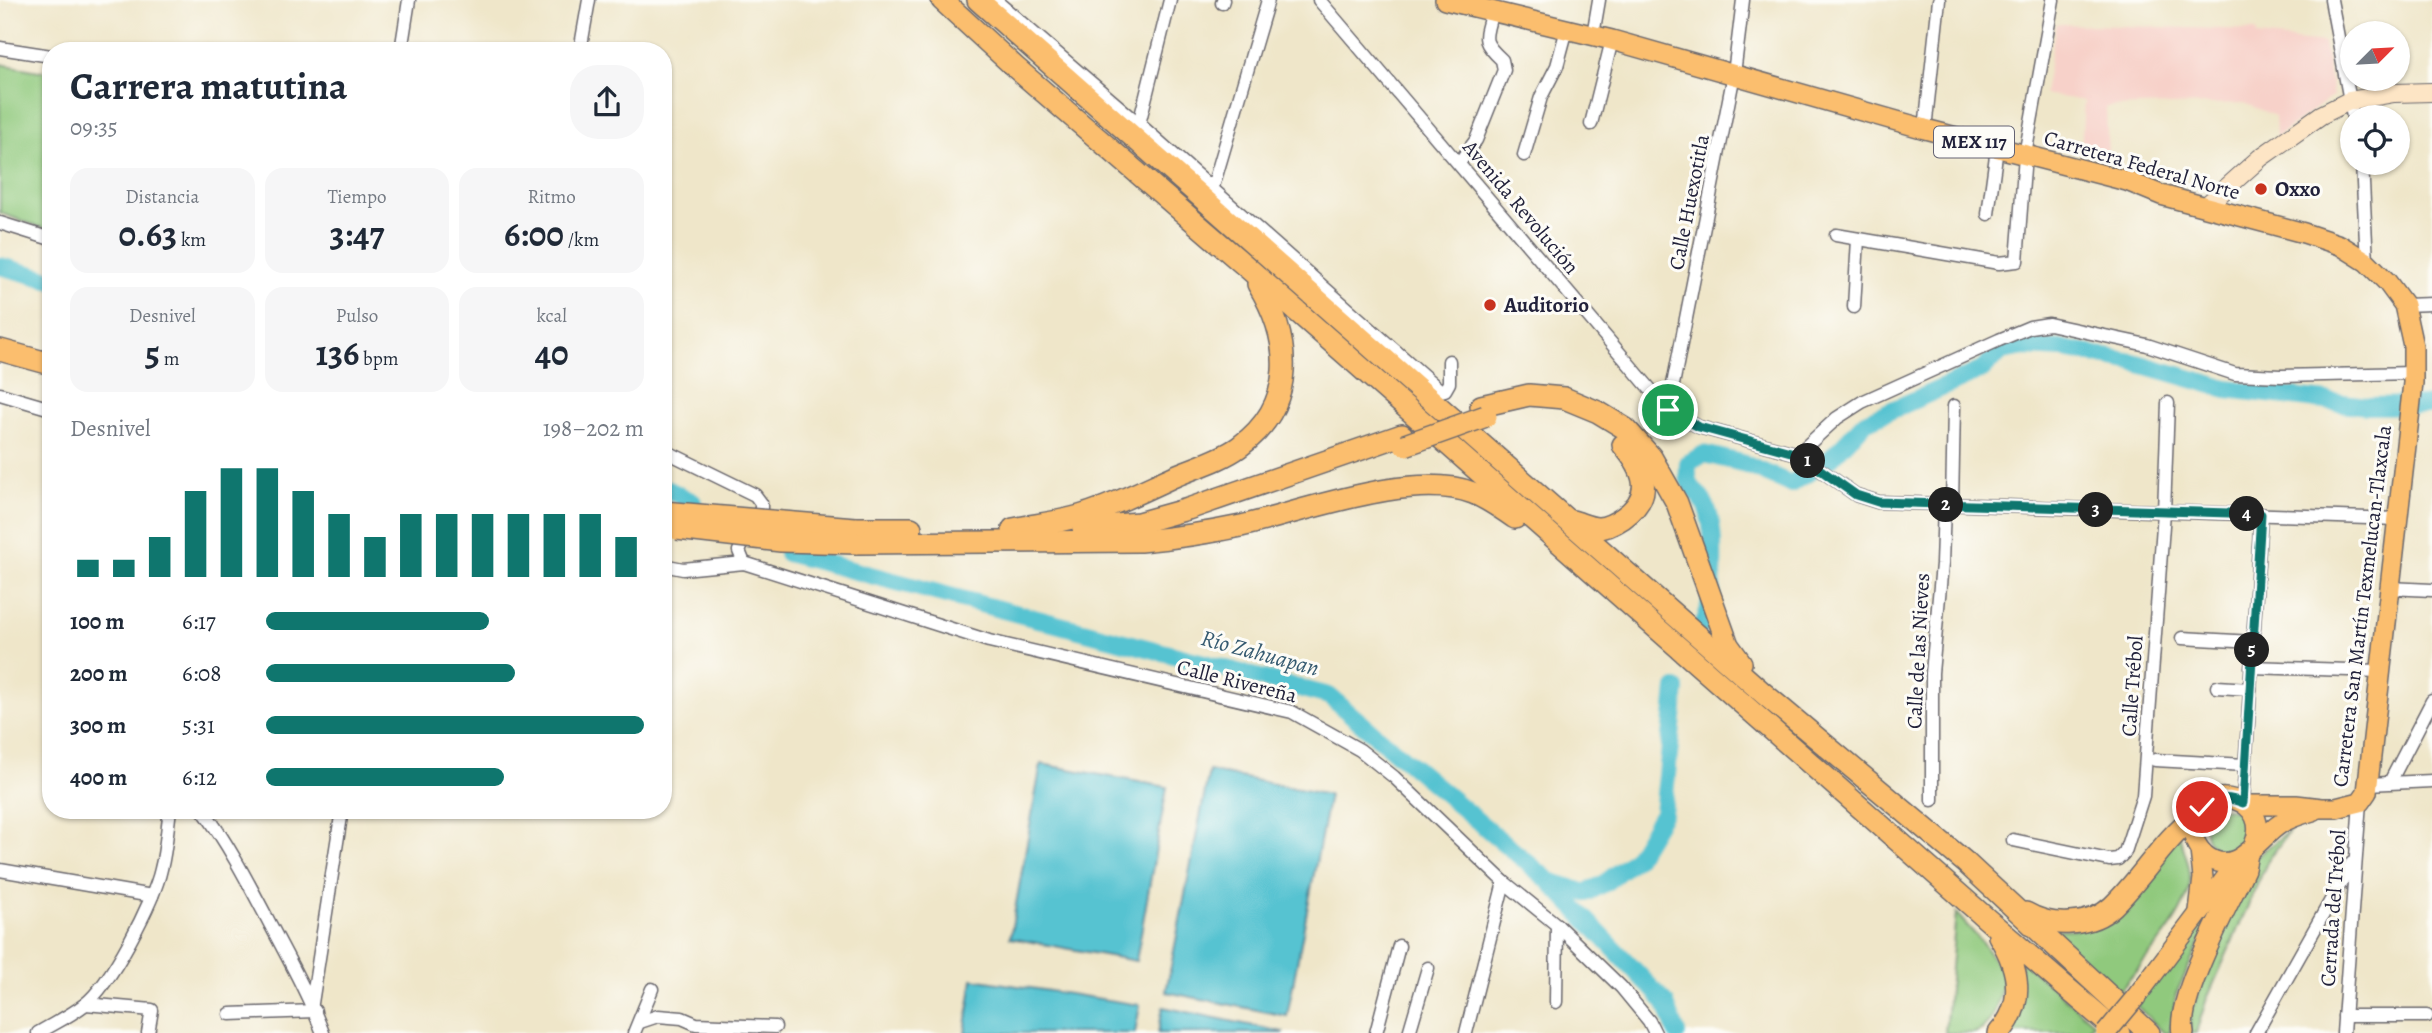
<!DOCTYPE html>
<html lang="es">
<meta charset="utf-8">
<style>
:root{--surface:#fff;--page:#f6f6f7;--text:#1f2937;--muted:#747a83;--accent:#0f766e}
body{margin:0;font-family:Alegreya,serif;background:var(--page);color:var(--text);height:100vh;display:flex;flex-direction:column;font-size:26px;white-space:nowrap}
*{box-sizing:border-box;margin:0}
p{font-size:23px;color:var(--muted)}
.icon{flex:none;width:38px;height:38px;fill:none;stroke:currentColor;stroke-width:2;stroke-linecap:round;stroke-linejoin:round}
.map{position:relative;flex:1;overflow:hidden}
.sheet{position:absolute;left:42px;top:42px;width:630px;height:777px;display:flex;flex-direction:column;background:var(--surface);border-radius:28px;box-shadow:0 2px 5px #0004}
.sheet>*{flex:none}
.needle{width:46px;rotate:66deg}
.tools{position:absolute;left:2340px;top:21px;display:grid;gap:14px}
.tools a{display:grid;place-items:center;width:70px;height:70px;border-radius:50%;background:var(--surface);box-shadow:0 2px 5px #0004;font-size:35px}
.pin{position:absolute;display:grid;place-items:center;width:60px;height:60px;color:#fff;margin:-30px;border:4px solid #fff;border-radius:50%;box-shadow:0 2px 7px #0007}
.km{position:absolute;width:35px;height:35px;margin:-18px;border-radius:50%;background:#222;color:#fff;font-size:19px;line-height:35px;text-align:center}
.round{display:grid;place-items:center;flex:none;width:74px;height:74px;border-radius:28px;background:var(--page)}
.overview{display:flex;align-items:center;justify-content:space-between;height:119px;padding:0 28px}
h1{font-size:38px;font-weight:600;line-height:52px}
.figures{display:grid;grid-template-columns:repeat(3,1fr);gap:10px;height:119px;padding:7px 28px}
.figures div{display:grid;align-content:center;border-radius:18px;background:var(--page);text-align:center}
.figures b{font-size:35px;font-weight:600}
.figures small{font-size:19px;font-weight:400}
.figures p{font-size:19px}
.chart{height:196px;padding:14px 28px}
.chart p{display:flex;justify-content:space-between}
.chart svg{width:100%;height:126px;margin-top:7px;stroke:var(--accent);stroke-width:6}
ul{padding:0 28px;list-style:none;font-size:23px}
li{display:grid;grid-template-columns:112px 84px 1fr;align-items:center;height:52px}
li i{height:18px;border-radius:9px;background:var(--accent)}
.map>svg:first-child{display:block}
.built{fill:#f7d1c9}
.green{fill:#90c97d;stroke:#59765c;stroke-width:2}
.water{fill:#57c3d1;stroke:#3c7286;stroke-width:2}
.lines{fill:none;stroke-linecap:round;stroke-linejoin:round}
.river{stroke:#57c3d1;stroke-width:18}
.minor-casing{stroke:#6a676d;stroke-width:15}
.secondary-casing{stroke:#6a676d;stroke-width:20}
.primary-casing{stroke:#6a676d;stroke-width:22}
.motorway-casing{stroke:#6a676d;stroke-width:24}
.minor{stroke:#fff;stroke-width:12}
.secondary{stroke:#fde5c5;stroke-width:18}
.primary{stroke:#fbbe6e;stroke-width:19}
.motorway{stroke:#fbbe6e;stroke-width:21}
.primary-bridge-casing{stroke:#6a676d;stroke-width:22;stroke-linecap:butt}
.motorway-bridge-casing{stroke:#6a676d;stroke-width:24;stroke-linecap:butt}
.primary-bridge{stroke:#fbbe6e;stroke-width:19}
.motorway-bridge{stroke:#fbbe6e;stroke-width:21}
.route-casing{stroke:#fff;stroke-width:14}
.route{stroke:#0f766e;stroke-width:9}
.poi-dot{fill:#c8321e;stroke:#fdfcf7;stroke-width:2.5}
.labels{text-anchor:middle;dominant-baseline:central;stroke-width:6;stroke-linejoin:round;paint-order:stroke}
.shield{fill:#fdfcf7;stroke:#646373;stroke-width:2}
.shield-label{font-size:19px;font-weight:bold;fill:#22223b}
.street-label{font-size:21px;fill:#22223b;stroke:#fdfcf7}
.poi-label{font-size:21px;font-weight:bold;fill:#22223b;stroke:#fdfcf7;text-anchor:start}
.water-label{font-size:23px;font-style:italic;fill:#355a70;stroke:#fdfcf7}
</style>
<div class="map">
<svg width="2432" height="1033" viewBox="0 0 2432 1033">
<rect width="100%" height="100%" fill="#fdfcf7"/>
<filter id="ink" filterUnits="userSpaceOnUse"><feTurbulence type="fractalNoise" baseFrequency=".0143" numOctaves="2"/><feDisplacementMap in="SourceGraphic" scale="14" xChannelSelector="R" yChannelSelector="G"/><feConvolveMatrix kernelMatrix="1 2 1 2 8 2 1 2 1" color-interpolation-filters="sRGB"/></filter>
<filter id="wash" filterUnits="userSpaceOnUse"><feTurbulence type="fractalNoise" baseFrequency=".00686" numOctaves="4" result="noise"/><feDisplacementMap in="SourceGraphic" scale="28" xChannelSelector="R" yChannelSelector="G"/><feGaussianBlur stdDeviation="1.57" result="paint"/><feColorMatrix in="noise" values="0 0 0 0 0 0 0 0 0 0 0 0 0 0 0 0 0 1.4 0 .05"/><feComposite in="paint" operator="in"/></filter>
<g filter="url(#wash)">
<rect width="100%" height="100%" fill="#efe6c9"/>
<polygon class="built" points="2056,24 2256,30 2257,36 2324,43 2333,96 2276,137 2275,116 2244,103 2106,107 2108,156 2081,153 2084,101 2044,94"/>
<g class="green">
<polygon points="0,64 51,73 51,231 0,213"/>
<circle cx="2226" cy="830" r="21"/>
<polygon points="2291,829 2268,860 2206,1001 2196,1033 2190,1033 2191,1011 2256,857"/>
<path d="M2179 835C2184 850 2191 866 2190 882 2188 916 2141 963 2120 991L2046 930 2078 929Z"/>
<polygon points="2227,884 2176,994 2170,1033 2164,1033 2135,1004"/>
<path d="M1956 913 1981 941 2003 973C2001 992 1996 1027 1974 1033 1966 1033 1954 1033 1945 1033Z"/>
<polygon points="2022,961 2094,1023 2085,1033 2004,1033"/>
</g>
<g class="water">
<polygon points="1041,764 1167,787 1136,961 1010,938"/>
<polygon points="1209,771 1329,795 1287,1016 1166,992"/>
<polygon points="973,979 1140,1005 1135,1033 965,1033"/>
<polygon points="1163,1007 1283,1032 1282,1033 1158,1033"/>
</g>
<g class="lines">
<g class="river">
<polyline points="0,266 51,280"/>
<polyline points="663,487 693,502"/>
<polyline points="787,553 1329,696 1548,880 1665,1002 1677,1033"/>
<path d="M1703 625C1715 603 1717 530 1706 506 1695 485 1686 492 1688 463L1704 454 1742 463 1791 484 1830 459 1865 422 1982 370 2002 351 2025 347 2064 349 2133 362 2227 389 2367 406 2432 405"/>
<polyline points="1550,881 1586,893 1605,883 1636,858 1663,813 1676,689"/>
</g>
</g>
</g>
<g filter="url(#ink)">
<g class="lines">
<defs>
<g id="minor">
<polyline points="995,0 1139,124 1441,391 1445,390 1449,383 1449,361"/>
<polyline points="1319,0 1668,410 1699,427 1798,454 1856,495 1878,502 2398,519"/>
<polyline points="2331,0 2353,117"/>
<polyline points="1222,3 1223,0"/>
<polyline points="1593,35 1599,0"/>
<polyline points="0,48 51,56"/>
<polyline points="401,51 409,0"/>
<polyline points="580,51 589,0"/>
<polyline points="1139,124 1170,0"/>
<polyline points="1591,124 1612,40"/>
<polyline points="1925,129 1939,0"/>
<polyline points="1524,155 1541,97 1557,66 1567,29"/>
<path d="M1459 163 1476 140 1504 70 1502 60C1480 40 1485 39 1492 11"/>
<polyline points="2362,163 2367,262"/>
<polyline points="1212,190 1268,0"/>
<polyline points="1988,214 1997,148"/>
<polyline points="0,223 51,239"/>
<polyline points="1836,235 1999,263 2017,261 2025,155 2053,0"/>
<polyline points="2404,305 2432,304"/>
<polyline points="1854,307 1858,239"/>
<polyline points="0,394 51,409"/>
<polyline points="1668,410 1734,74 1743,0"/>
<polyline points="663,450 755,495 761,503 761,509 739,551 744,563"/>
<polyline points="1798,454 1837,418 1862,402 1999,340 2030,327 2049,324 2147,345 2235,374 2281,376 2413,373"/>
<polyline points="1952,505 1954,406"/>
<polyline points="663,565 683,569 744,563 989,641 1292,712 1360,750 1394,777 1504,882 1557,925 1621,987 1649,1021 1655,1033"/>
<polyline points="2389,588 2432,590"/>
<polyline points="2182,638 2253,642"/>
<polyline points="2251,667 2380,671"/>
<polyline points="2217,687 2250,689"/>
<polyline points="2155,760 2245,765"/>
<polyline points="2390,782 2432,701"/>
<polyline points="2368,784 2432,781"/>
<polyline points="1932,800 1932,673 1942,564 1944,505"/>
<polyline points="2243,803 2261,514"/>
<path d="M203 810C229 845 249 884 269 922 288 958 308 994 323 1033"/>
<polyline points="2013,840 2109,860 2118,859 2125,852 2143,796 2164,512 2168,403"/>
<polyline points="0,870 152,896"/>
<polyline points="1556,1002 1557,925"/>
<polyline points="312,1003 342,810"/>
<polyline points="86,1004 152,1010 148,1033"/>
<polyline points="230,1014 315,1011"/>
<polyline points="2344,1016 2427,1016"/>
<polyline points="640,1022 658,1016 682,1018 696,1024 775,1027"/>
<path d="M38 1033C53 1024 70 1016 84 1005 110 986 154 901 161 869 166 850 167 830 170 810"/>
<polyline points="634,1033 652,989"/>
<polyline points="1376,1033 1399,946"/>
<polyline points="1409,1033 1428,968"/>
<polyline points="1466,1033 1504,882"/>
<polyline points="2256,1033 2352,863"/>
<polyline points="2343,1033 2360,802"/>
</g>
<polyline id="secondary" points="2205,207 2260,158 2321,115 2349,101 2394,93 2432,92"/>
<g id="primary">
<polyline points="1445,0 1612,40 1925,129 2127,181 2161,195 2304,233 2340,245 2367,262 2387,282 2404,305 2413,346 2413,383 2367,792 2360,802 2336,808 2322,808 2296,805 2246,805"/>
<path d="M2252 849C2279 798 2199 776 2193 826 2192 837 2197 848 2205 855 2235 880 2258 838 2280 824 2290 817 2304 814 2315 810"/>
<polyline points="2199,911 2203,878 2200,850"/>
<polyline points="2136,997 2240,859"/>
</g>
<g id="motorway">
<polyline points="942,0 1016,68 1249,269 1988,920 2119,1033"/>
<polyline points="978,0 1763,693 1965,862 2149,1033"/>
<polyline points="0,350 51,364"/>
<polyline points="1481,406 1529,395 1564,398 1598,412 1626,429 1651,457 1677,503 1728,645 1741,663"/>
<path d="M1572 521C1580 523 1590 528 1598 528 1606 528 1617 522 1623 518 1655 495 1645 471 1623 445"/>
<polyline points="855,528 911,528"/>
<polyline points="1083,528 1138,523 1188,509 1402,435"/>
<path d="M1013 529C1037 524 1063 522 1086 514 1117 504 1146 489 1175 476 1196 467 1221 460 1239 447 1297 405 1292 340 1258 284"/>
<path d="M856 543 1140 541C1174 538 1208 533 1241 526 1303 512 1413 470 1473 493 1488 499 1502 509 1515 518"/>
<path d="M2026 913C2051 928 2091 927 2113 906 2143 877 2163 840 2197 814"/>
<path d="M1999 1033C2026 1003 2019 968 1999 936"/>
<path d="M2183 1033C2176 999 2228 904 2244 869L2247 854"/>
</g>
</defs>
<use href="#minor" class="minor-casing"/>
<use href="#secondary" class="secondary-casing"/>
<use href="#primary" class="primary-casing"/>
<use href="#motorway" class="motorway-casing"/>
<use href="#minor" class="minor"/>
<use href="#secondary" class="secondary"/>
<use href="#primary" class="primary"/>
<use href="#motorway" class="motorway"/>
<defs>
<polyline id="primary-bridge" points="2106,1033 2136,997"/>
<g id="motorway-bridge">
<polyline points="1405,445 1486,416"/>
<polyline points="663,512 855,528"/>
<polyline points="677,529 781,541 856,543"/>
</g>
</defs>
<use href="#primary-bridge" class="primary-bridge-casing"/>
<use href="#motorway-bridge" class="motorway-bridge-casing"/>
<use href="#primary-bridge" class="primary-bridge"/>
<use href="#motorway-bridge" class="motorway-bridge"/>
</g>
</g>
<g class="lines" filter="url(#ink)">
<defs>
<path id="route" d="M1668 410 1699 427 1798 454 1856 495 1878 502 2261 514 2243 803C2228 796 2215 797 2202 807"/>
</defs>
<use href="#route" class="route-casing"/>
<use href="#route" class="route"/>
</g>
<g class="poi-dot">
<circle cx="2261" cy="189" r="7"/>
<circle cx="1490" cy="305" r="7"/>
</g>
<g class="labels">
<rect class="shield" x="1934" y="126.5" width="80" height="31" rx="5"/>
<g class="shield-label">
<text x="1974" y="142">MEX 117</text>
</g>
<g class="street-label">
<text transform="translate(2142 165) rotate(16)">Carretera Federal Norte</text>
<text transform="translate(1689 202) rotate(-79)">Calle Huexotitla</text>
<text transform="translate(1521 207) rotate(50)">Avenida Revolución</text>
<text transform="translate(2362 606) rotate(-83)">Carretera San Martín Texmelucan-Tlaxcala</text>
<text transform="translate(1918 651) rotate(-87)">Calle de las Nieves</text>
<text transform="translate(1237 681) rotate(14)">Calle Rivereña</text>
<text transform="translate(2132 686) rotate(-86)">Calle Trébol</text>
<text transform="translate(2333 908) rotate(-86)">Cerrada del Trébol</text>
</g>
<g class="poi-label">
<text x="2275" y="189">Oxxo</text>
<text x="1504" y="305">Auditorio</text>
</g>
<g class="water-label">
<text transform="translate(1260 653) rotate(15)">Río Zahuapan</text>
</g>
</g>
</svg>
<div class="tools">
<a><svg class="needle" viewBox="-14 -14 28 28"><path d="M0-13l5 13h-10z" fill="#e53935"/><path d="M0 13l5-13h-10z" fill="#747a83"/></svg></a>
<a><svg class="icon" aria-label="locate" viewBox="0 0 24 24"><circle cx="12" cy="12" r="6"/><path d="M12 2v4M12 18v4M2 12h4M18 12h4"/></svg></a>
</div>
<div class="pin" style="left:1668px;top:410px;background:#1e9e55"><svg class="icon" aria-label="arrive" viewBox="0 0 24 24"><path d="M6 21V4h12l-3 4 3 4H6"/></svg></div>
<div class="pin" style="left:2202px;top:807px;background:#d93025"><svg class="icon" aria-label="check" viewBox="0 0 24 24"><path d="M5 12l5 5 9-10"/></svg></div>
<b class="km" style="left:1808px;top:461px">1</b>
<b class="km" style="left:1946px;top:505px">2</b>
<b class="km" style="left:2096px;top:510px">3</b>
<b class="km" style="left:2247px;top:514px">4</b>
<b class="km" style="left:2252px;top:650px">5</b>
<section class="sheet">
<div class="overview"><div><h1>Carrera matutina</h1><p>09:35</p></div><a class="round"><svg class="icon" aria-label="share" viewBox="0 0 24 24"><path d="M12 15V3M7 8l5-5 5 5M5 13v7h14v-7"/></svg></a></div>
<div class="figures">
<div><p>Distancia</p><b>0.63<small> km</small></b></div>
<div><p>Tiempo</p><b>3:47</b></div>
<div><p>Ritmo</p><b>6:00<small> /km</small></b></div>
</div>
<div class="figures">
<div><p>Desnivel</p><b>5<small> m</small></b></div>
<div><p>Pulso</p><b>136<small> bpm</small></b></div>
<div><p>kcal</p><b>40</b></div>
</div>
<div class="chart"><p><span>Desnivel</span>198–202 m</p>
<svg viewBox="0 0 160 44" preserveAspectRatio="none"><path d="M5 44V38M15 44V38M25 44V30M35 44V14M45 44V6M55 44V6M65 44V14M75 44V22M85 44V30M95 44V22M105 44V22M115 44V22M125 44V22M135 44V22M145 44V22M155 44V30"/></svg>
</div>
<ul>
<li><b>100 m</b>6:17<i style="width:59%"></i></li>
<li><b>200 m</b>6:08<i style="width:66%"></i></li>
<li><b>300 m</b>5:31<i style="width:100%"></i></li>
<li><b>400 m</b>6:12<i style="width:63%"></i></li>
</ul>
</section>
</div>
